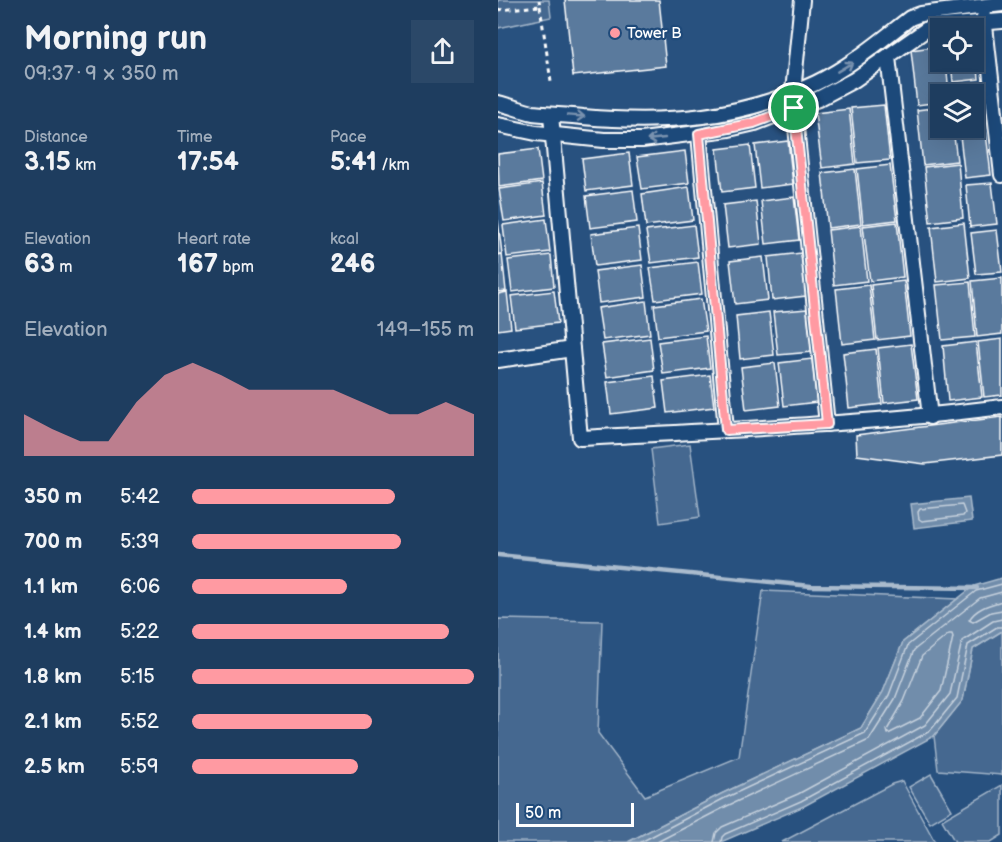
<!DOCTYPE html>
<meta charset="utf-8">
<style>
:root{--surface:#1e3d5f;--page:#2b4868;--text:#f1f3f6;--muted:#a1aebd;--line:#3c5674;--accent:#ff9aa2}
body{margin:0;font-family:"Balsamiq Sans",sans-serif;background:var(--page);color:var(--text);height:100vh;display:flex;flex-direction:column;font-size:22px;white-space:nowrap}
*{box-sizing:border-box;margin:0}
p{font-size:20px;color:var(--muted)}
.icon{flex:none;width:33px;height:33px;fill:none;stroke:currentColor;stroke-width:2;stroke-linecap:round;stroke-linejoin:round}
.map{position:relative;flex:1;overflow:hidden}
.panel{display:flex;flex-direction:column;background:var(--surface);width:498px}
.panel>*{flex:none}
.controls{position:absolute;left:432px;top:18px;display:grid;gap:12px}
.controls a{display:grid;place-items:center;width:54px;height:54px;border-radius:0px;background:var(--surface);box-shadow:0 6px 24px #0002,0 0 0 2px var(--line);font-size:30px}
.scale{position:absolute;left:18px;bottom:15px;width:118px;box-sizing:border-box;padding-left:6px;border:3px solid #fff;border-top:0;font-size:16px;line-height:21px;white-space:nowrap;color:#fff;-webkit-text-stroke:4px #1f4a7a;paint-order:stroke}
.pin{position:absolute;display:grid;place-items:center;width:51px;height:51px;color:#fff;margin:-26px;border:3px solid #fff;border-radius:50%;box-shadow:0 2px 6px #0007}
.round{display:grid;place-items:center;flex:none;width:63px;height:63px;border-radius:0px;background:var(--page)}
.headline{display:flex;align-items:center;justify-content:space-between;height:102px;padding:0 24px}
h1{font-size:33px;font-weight:700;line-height:45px}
.stats{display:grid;grid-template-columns:repeat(3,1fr);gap:9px;height:102px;padding:6px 24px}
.stats div{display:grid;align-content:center}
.stats b{font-size:26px;font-weight:700}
.stats small{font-size:16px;font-weight:400}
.stats p{font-size:16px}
.chart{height:168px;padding:12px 24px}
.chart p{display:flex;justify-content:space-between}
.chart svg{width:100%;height:108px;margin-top:6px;fill:var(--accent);opacity:.7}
ul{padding:0 24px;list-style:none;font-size:20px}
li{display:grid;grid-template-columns:96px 72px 1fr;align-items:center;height:45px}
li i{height:15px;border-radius:8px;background:var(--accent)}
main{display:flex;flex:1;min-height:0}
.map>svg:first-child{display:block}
.green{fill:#446890;stroke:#a2b4c8;stroke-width:1.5}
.water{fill:#718dab;stroke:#aabbcd;stroke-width:1.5}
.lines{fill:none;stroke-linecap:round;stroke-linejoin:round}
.shore{stroke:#c6d1dd;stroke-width:1.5}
.stream{stroke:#aabbcd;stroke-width:4.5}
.building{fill:#5a7a9d;stroke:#fff;stroke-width:1.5}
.street-casing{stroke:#fff;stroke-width:18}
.path{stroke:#fff;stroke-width:3;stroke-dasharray:4.5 4.5;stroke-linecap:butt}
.street{stroke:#1f4a7a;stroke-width:14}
.oneway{stroke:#7992af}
.route-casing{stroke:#fff;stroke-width:12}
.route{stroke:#ff9aa2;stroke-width:8}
.poi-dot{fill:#ff9aa2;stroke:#1f4a7a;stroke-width:2}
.labels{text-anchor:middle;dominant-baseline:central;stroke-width:4.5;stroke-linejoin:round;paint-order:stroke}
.poi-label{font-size:15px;fill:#fff;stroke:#1f4a7a;text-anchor:start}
</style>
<main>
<section class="panel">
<div class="headline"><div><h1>Morning run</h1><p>09:37 · 9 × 350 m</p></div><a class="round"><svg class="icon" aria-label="share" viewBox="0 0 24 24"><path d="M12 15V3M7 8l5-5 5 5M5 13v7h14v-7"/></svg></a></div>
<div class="stats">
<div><p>Distance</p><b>3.15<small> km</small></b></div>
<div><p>Time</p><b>17:54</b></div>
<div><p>Pace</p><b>5:41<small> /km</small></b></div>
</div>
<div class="stats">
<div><p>Elevation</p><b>63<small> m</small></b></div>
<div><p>Heart rate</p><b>167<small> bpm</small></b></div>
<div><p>kcal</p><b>246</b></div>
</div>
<div class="chart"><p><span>Elevation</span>149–155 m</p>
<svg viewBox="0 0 160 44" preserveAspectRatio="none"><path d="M0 44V27L10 33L20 38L30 38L40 22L50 11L60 6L70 11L80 17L90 17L100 17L110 17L120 22L130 27L140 27L150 22L160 27V44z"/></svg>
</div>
<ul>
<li><b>350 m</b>5:42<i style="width:72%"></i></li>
<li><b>700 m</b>5:39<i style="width:74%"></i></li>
<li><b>1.1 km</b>6:06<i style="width:55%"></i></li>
<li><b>1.4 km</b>5:22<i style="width:91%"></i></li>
<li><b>1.8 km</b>5:15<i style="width:100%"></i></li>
<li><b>2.1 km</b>5:52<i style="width:64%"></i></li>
<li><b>2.5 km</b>5:59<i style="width:59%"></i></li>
</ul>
</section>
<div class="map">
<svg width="504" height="842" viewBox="0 0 504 842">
<rect width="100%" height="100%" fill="#28517f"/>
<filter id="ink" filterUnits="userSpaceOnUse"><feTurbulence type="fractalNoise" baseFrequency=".0167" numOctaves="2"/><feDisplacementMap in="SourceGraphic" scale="12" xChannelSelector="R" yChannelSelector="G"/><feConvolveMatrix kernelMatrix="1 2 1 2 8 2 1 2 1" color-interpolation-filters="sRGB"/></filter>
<g filter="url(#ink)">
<g class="green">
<polygon points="0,0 51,0 53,17 0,28"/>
<polygon points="192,444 202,517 162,523 153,449"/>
<polygon points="265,591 459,599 405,642 385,692 363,728 223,794 130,842 0,842 0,619 104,621 100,733 147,796 241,757"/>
<polygon points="504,631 504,775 440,770 436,736 465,700 475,649"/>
<polygon points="433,774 454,810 432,823 411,787"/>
<polygon points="404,781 437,842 284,842 394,784"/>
<polygon points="504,785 504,835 493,842 457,842 444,820"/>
</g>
<g class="water">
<polygon points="471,498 474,521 416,528 413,504"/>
<polygon points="504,578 504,631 475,649 465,700 436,736 306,806 223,842 130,842 223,794 363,728 385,692 405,642 476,586"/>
</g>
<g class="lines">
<g class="shore">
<polygon points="464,505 467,513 465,516 424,521 421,519 420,512 422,509"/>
<path d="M504 601C491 605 478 608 471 620L475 622 493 612 504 610"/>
<polygon points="451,634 454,634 455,637 443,691 422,718 390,734 389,730 406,701 424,656"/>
<polyline points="143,842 225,799 367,733 391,695 410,645 478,591 504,584"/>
<polyline points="159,842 229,806 371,740 397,699 416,650 482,598 504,592"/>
<polyline points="216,842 218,833 224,827 300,794 427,725 452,694 464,641 495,621 504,619"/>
<polyline points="223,842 224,837 227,834 303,801 432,731 459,698 470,645 499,627 504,627"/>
</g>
<polyline class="stream" points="0,555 313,586 479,588"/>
</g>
<g class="building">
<polygon points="67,0 161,0 168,66 75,76"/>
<polygon points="476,37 477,37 481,79 455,82 453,62 476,62"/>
<polygon points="442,46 442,62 448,62 451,94 442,94 442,102 419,105 413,50"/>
<polygon points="483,86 487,127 461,130 461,128 476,128 476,94 457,94 457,88"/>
<polygon points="386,105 392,160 359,163 353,108"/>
<polygon points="442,107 442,128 455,128 459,161 425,165 419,110"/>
<polygon points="351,109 357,164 324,168 317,113"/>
<polygon points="488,133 493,175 467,178 462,136"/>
<polygon points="290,141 295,184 262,188 257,145"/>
<polygon points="252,145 257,188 224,192 219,149"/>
<polygon points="40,149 44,181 1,187 0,154"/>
<polygon points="187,151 191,183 144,189 139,157"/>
<polygon points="131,153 135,185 88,191 84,159"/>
<polygon points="460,163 465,218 432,222 426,167"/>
<polygon points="392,165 399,220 365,224 359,169"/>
<polygon points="357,169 363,224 330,228 324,173"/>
<polygon points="44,183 48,215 6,221 1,189"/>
<polygon points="494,183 499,224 472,227 468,185"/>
<polygon points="191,187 195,220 148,226 144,194"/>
<polygon points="135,190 139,222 92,228 88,196"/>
<polygon points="296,197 301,240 268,244 263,201"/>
<polygon points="258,201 263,244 230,248 225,205"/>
<polygon points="48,219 52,252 9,257 5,225"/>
<polygon points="0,220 4,254 0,254"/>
<polygon points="399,222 405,277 372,281 365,226"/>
<polygon points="466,223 472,278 439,282 433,227"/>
<polygon points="196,225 200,257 153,263 148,231"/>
<polygon points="363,226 369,281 336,285 330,230"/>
<polygon points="140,228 144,260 97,266 93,234"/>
<polygon points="499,230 504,272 478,274 473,233"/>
<polygon points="303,253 308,296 274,300 270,257"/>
<polygon points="4,254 8,291 0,292 0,255"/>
<polygon points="53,255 56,287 14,292 10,260"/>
<polygon points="265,257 270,300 237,304 232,261"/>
<polygon points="200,262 204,294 157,300 152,268"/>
<polygon points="144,265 148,297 101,303 97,271"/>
<polygon points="504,278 504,334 479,337 474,281"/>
<polygon points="406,281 412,336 379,340 373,285"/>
<polygon points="472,282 477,337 444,340 438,285"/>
<polygon points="371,285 377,340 344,344 338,289"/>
<polygon points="56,291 60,323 17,328 13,296"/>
<polygon points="9,292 13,328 0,330 0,294"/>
<polygon points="203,299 208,331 160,337 156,305"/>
<polygon points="148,301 152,334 105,340 100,308"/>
<polygon points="309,309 314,352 280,355 275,312"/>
<polygon points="271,312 276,355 242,359 238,316"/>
<polygon points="208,336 212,368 165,374 160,342"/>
<polygon points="152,338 156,370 109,377 104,344"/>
<polygon points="504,339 504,395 486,397 480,342"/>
<polygon points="478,342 484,397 450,401 445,346"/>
<polygon points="413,344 420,399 386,403 380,348"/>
<polygon points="378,349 384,404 351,408 345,353"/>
<polygon points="314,359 319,402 286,406 281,363"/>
<polygon points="277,363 282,406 248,410 243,367"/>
<polygon points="212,375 216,407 169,413 165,381"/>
<polygon points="156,376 160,408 113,414 109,382"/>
<polygon points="504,417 504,455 427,464 359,455 358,435"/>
</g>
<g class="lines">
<defs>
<g id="street">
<polyline points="304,0 295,92 296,108 329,424"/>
<polyline points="486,17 504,175"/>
<polyline points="390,57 432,417"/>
<path d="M0 103C12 106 23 110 35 113 52 115 69 115 85 117 168 124 242 119 318 83 353 66 382 41 412 18L423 14 504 4"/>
<path d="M53 115 82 438C223 430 364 425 504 407"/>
<polyline points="0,125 38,133 106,140 144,140 231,129 257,123 320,99 356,80 432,27 504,21"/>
<polyline points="201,134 228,430"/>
<polyline points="0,360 74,349"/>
</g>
</defs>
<use href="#street" class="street-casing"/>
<g class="path">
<polyline points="42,6 53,82"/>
<polyline points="0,10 42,6 41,0"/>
</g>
<use href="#street" class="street"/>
</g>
<defs><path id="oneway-shaft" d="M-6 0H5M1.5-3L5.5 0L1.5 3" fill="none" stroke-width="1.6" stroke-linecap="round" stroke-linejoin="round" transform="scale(1.5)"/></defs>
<g class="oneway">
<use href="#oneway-shaft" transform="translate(347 67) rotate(-31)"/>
<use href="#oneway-shaft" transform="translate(78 116) rotate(4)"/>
<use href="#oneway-shaft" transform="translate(158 139) rotate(174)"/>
</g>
</g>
<g class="lines" filter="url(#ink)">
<defs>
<polygon id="route" points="296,108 329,424 228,430 201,134 256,123"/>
</defs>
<use href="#route" class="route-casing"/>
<use href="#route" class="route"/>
</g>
<circle class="poi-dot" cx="117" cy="33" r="6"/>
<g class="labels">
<g class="poi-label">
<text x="129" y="33">Tower B</text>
</g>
</g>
</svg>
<div class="controls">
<a><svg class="icon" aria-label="locate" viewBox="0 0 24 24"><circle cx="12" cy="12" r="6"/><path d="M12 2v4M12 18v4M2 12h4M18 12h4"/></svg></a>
<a><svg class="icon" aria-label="layers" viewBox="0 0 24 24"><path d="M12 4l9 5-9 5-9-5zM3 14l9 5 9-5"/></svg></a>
</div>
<div class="scale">50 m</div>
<div class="pin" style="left:296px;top:108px;background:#1e9e55"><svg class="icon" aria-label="arrive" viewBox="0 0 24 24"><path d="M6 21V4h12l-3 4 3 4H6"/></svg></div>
</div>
</main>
